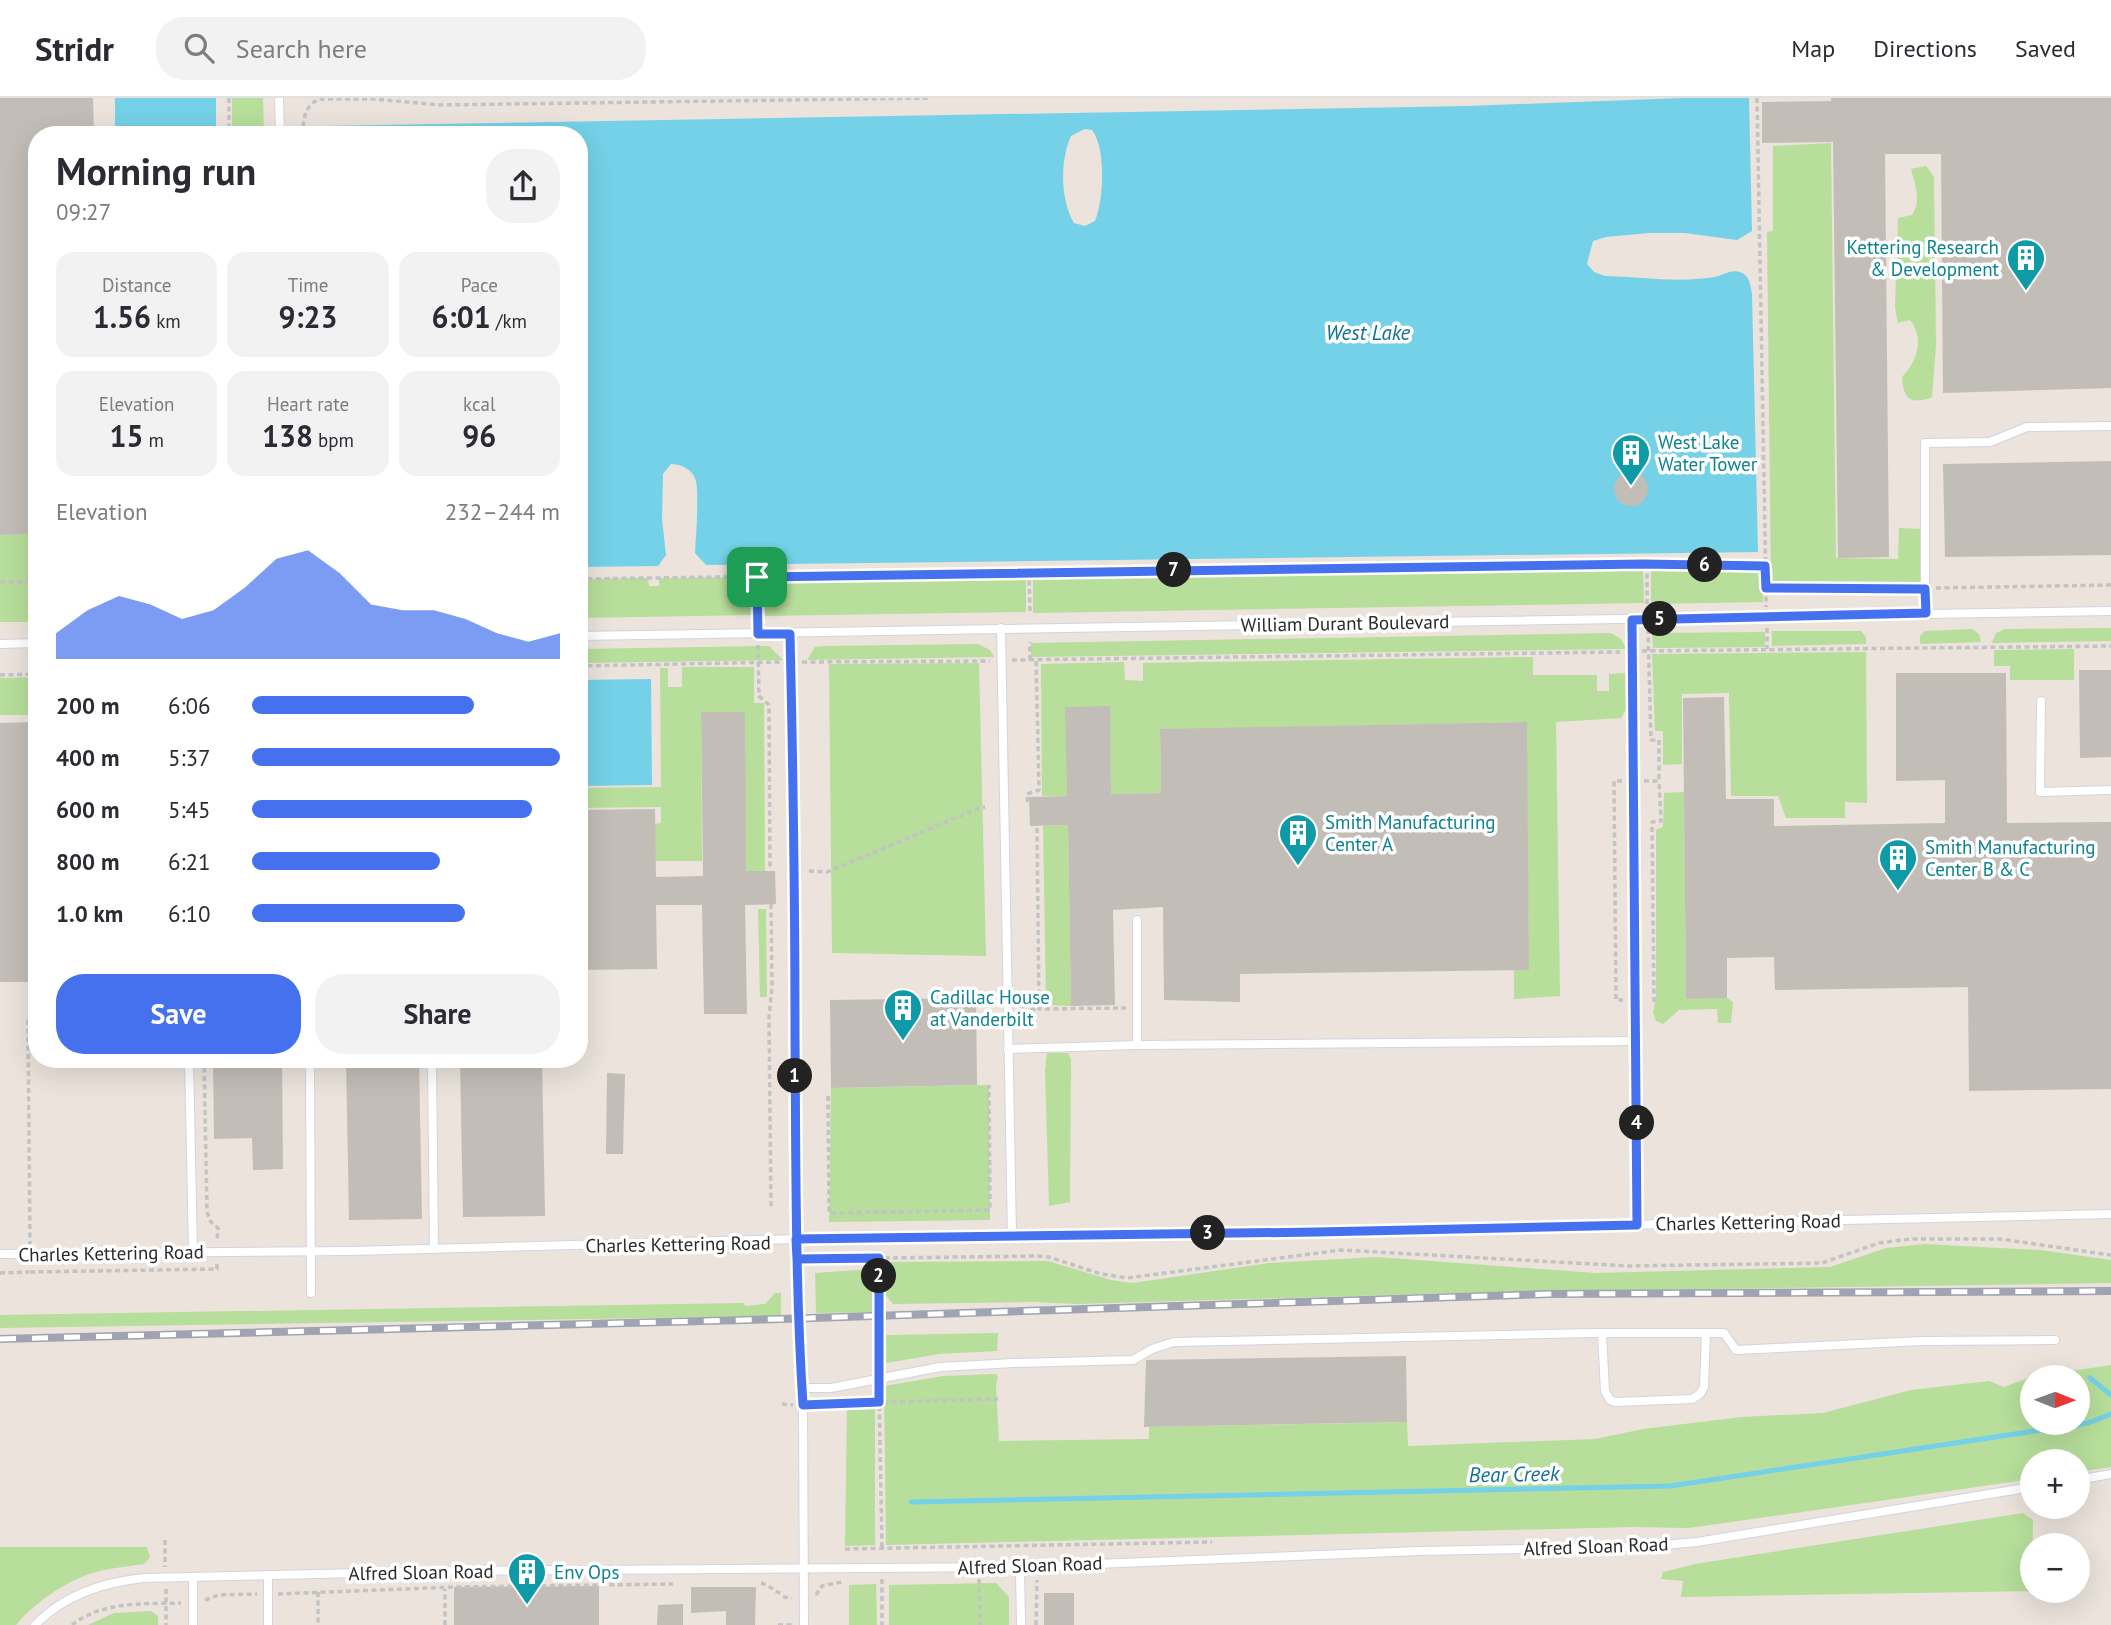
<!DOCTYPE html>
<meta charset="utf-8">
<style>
:root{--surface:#fff;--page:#f2f2f3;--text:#2b2b33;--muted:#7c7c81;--line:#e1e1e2;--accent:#4571ef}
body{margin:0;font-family:"PT Sans",sans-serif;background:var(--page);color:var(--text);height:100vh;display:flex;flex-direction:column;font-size:26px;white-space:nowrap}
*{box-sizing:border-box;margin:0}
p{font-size:23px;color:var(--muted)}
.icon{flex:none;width:38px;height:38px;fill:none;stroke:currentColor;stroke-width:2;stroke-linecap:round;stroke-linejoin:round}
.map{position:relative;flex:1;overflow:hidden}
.sheet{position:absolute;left:28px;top:28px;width:560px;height:942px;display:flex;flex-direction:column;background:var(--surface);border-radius:28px;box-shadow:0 7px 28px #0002}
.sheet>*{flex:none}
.needle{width:46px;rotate:91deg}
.fabs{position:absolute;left:2020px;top:1267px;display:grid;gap:14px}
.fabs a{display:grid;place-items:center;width:70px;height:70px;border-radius:50%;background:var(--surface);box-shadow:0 7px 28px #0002;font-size:35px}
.pin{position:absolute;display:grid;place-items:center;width:60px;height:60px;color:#fff;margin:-30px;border-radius:14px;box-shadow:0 4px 10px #0006}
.km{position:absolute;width:35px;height:35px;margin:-18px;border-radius:50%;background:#222;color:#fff;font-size:19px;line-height:35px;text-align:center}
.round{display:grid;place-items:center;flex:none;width:74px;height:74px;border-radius:28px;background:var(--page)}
.summary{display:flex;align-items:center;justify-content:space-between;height:119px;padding:0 28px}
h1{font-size:38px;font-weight:700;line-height:52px}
.stats{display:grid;grid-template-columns:repeat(3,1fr);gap:10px;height:119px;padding:7px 28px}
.stats div{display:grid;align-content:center;border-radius:18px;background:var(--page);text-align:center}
.stats b{font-size:30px;font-weight:700}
.stats small{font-size:19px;font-weight:400}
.stats p{font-size:19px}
.chart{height:196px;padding:14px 28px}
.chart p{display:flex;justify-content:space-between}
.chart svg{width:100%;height:126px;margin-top:7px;fill:var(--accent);opacity:.7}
.action{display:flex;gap:14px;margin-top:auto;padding:14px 28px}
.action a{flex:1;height:80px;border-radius:28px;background:var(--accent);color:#fff;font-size:28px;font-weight:700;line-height:80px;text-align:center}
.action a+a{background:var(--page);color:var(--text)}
ul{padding:0 28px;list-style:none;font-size:23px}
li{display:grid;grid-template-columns:112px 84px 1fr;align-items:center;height:52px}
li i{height:18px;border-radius:9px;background:var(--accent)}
header{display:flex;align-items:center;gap:42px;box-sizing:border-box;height:98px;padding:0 35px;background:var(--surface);border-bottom:2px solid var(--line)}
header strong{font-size:33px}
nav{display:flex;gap:38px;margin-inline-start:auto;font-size:24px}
.search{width:490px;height:63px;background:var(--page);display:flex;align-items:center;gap:18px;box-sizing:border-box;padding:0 24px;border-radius:28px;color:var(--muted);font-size:26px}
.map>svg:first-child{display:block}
.green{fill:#b7de9b;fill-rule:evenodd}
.water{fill:#74d1e7;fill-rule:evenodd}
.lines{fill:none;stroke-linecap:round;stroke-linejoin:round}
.stream{stroke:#74d1e7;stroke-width:5}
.building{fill:#c3bdb8}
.service-casing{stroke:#d1d5e1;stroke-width:10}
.path{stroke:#c3c3c3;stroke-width:3.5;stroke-dasharray:5 3.5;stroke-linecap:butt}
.service{stroke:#fff;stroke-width:8}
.rail-casing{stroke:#9fa3b2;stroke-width:8}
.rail{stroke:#fff;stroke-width:5;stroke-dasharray:16;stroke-linecap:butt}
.route-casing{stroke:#fff;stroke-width:14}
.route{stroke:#4571ef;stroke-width:9}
.labels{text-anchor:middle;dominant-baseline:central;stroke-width:7;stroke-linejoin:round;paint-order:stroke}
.culture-label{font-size:19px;fill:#0d838f;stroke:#fff;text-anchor:start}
.street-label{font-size:19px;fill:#292929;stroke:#fff}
.water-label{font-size:21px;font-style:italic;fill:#157091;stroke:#fff}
</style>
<header>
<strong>Stridr</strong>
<div class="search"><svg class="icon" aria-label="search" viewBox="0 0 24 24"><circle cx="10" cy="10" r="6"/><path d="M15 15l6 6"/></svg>Search here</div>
<nav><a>Map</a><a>Directions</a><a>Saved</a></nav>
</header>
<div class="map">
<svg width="2111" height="1527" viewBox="0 0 2111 1527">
<rect width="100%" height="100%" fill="#ebe3dc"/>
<g class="green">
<polygon points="232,0 263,0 264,37 232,37"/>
<polygon points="1831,45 1836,460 1898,461 1899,430 1920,431 1920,486 1771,488 1767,134 1773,133 1773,48"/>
<path d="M1926 68 1934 79 1936 247 1932 299C1912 307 1903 302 1902 279 1917 264 1925 240 1910 222L1898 225 1895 210 1898 120 1912 117C1922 102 1915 87 1911 71Z"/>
<polygon points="37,436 37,524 0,524 0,437"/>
<polygon points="1763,465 1763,504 1651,506 1651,466"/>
<polygon points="1643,466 1644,505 1033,515 1033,475 1210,472 1211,476 1229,476 1229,472 1469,469 1470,472 1488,472 1489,469"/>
<polygon points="1026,475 1026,514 761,518 761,480 887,477 888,481 906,481 907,477"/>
<polygon points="753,479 753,517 579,520 579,485 583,481 648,480 649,488 659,488 659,480"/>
<polygon points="2111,530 2111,543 1992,545 1996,535 2005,531"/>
<polygon points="1972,531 1979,536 1981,544 1920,546 1920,538 1925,533"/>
<polygon points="1772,533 1861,533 1866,539 1866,546 1772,548"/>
<polygon points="1765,534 1765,549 1653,550 1652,535"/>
<polygon points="1611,535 1621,541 1626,551 1031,559 1031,545"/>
<polygon points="978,546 990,552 994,559 807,562 815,549 823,548"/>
<polygon points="769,548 783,562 579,565 579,551"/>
<polygon points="2074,551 2074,582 2010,582 2010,568 1994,568 1994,552"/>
<polygon points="1866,554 1867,705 1845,704 1845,720 1786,720 1778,698 1731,698 1729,595 1682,596 1682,666 1663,667 1663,633 1655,633 1652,556"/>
<polygon points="1533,559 1533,577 1597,577 1597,593 1609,593 1609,576 1625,575 1626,611 1621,620 1556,624 1560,898 1514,901 1514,872 1529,871 1526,624 1160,632 1161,695 1111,696 1109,609 1066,609 1067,698 1042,698 1041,566 1124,564 1125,582 1143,583 1143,565"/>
<polygon points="979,565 986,858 832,855 829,566"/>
<polygon points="682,569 754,569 754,605 764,605 765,773 746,773 744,614 701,615 702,763 655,763 655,726 661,725 661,709 579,710 579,690 661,689 660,570 668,570 668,589 682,589"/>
<polygon points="37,579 37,617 0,617 0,580"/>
<polygon points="1684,694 1686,900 1727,900 1733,904 1731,925 1718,925 1717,911 1679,912 1663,926 1656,923 1653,914 1656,901 1656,732 1663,729 1664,695"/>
<polygon points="1068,727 1071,908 1046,907 1043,728"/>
<polygon points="758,811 766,811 767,899 760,899"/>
<polygon points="1047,955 1068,955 1071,962 1070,1104 1049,1108 1045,972"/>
<polygon points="989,987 990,1122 829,1124 831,990"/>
<polygon points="1924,1146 2040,1152 2111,1162 2111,1185 1454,1195 1078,1206 1034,1204 893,1206 884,1195 884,1164 1048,1163 1111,1182 1133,1185 1269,1165 1377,1159 1596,1175 1830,1169 1886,1150"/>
<polygon points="873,1171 876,1214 816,1215 815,1175"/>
<polygon points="775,1195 781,1195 781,1218 0,1230 0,1217 744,1205 745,1208 765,1206"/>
<polygon points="998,1235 997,1253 939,1256 886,1265 886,1237"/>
<path d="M2111 1267V1369L2077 1374V1363H2032V1381L1725 1425 1688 1430 1633 1429 886 1447 884 1288 943 1278 996 1276 998 1279 996 1287 999 1343 1149 1341V1329L1407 1324 1408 1348 1595 1341 1643 1331 1742 1319 1823 1315 1911 1292 1989 1283 2004 1289 2031 1279ZM2032 1279H2077V1325H2032Z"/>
<polygon points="847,1307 875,1307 875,1447 845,1448"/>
<polygon points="2023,1415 2033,1422 2032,1493 2034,1493 1681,1499 1683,1483 1661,1481 1663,1474 1695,1466"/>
<path d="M0 1449H147L150 1459 144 1466C123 1469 98 1471 79 1480 57 1490 31 1508 16 1527H0Z"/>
<polygon points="996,1485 1009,1499 1009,1527 889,1527 889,1487"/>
<polygon points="876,1486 877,1527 849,1527 849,1487"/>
<polygon points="151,1513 158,1518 158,1527 88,1527 114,1515"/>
</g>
<g class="water">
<rect x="115" y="0" width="101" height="37"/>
<path d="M1682 0H1749L1752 133 1737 142 1685 135H1649L1606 139 1593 143 1587 166 1594 174 1605 178C1641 179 1679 185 1714 179 1723 178 1730 171 1740 174 1750 177 1750 187 1752 196L1758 454 706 467 695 455C696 440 699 397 696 383 693 372 682 366 671 366L663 376 662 421 666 457 658 468 579 469V37H322V28L1469 8ZM1085 31 1092 32C1106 50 1104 102 1095 123L1085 128 1074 125C1060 102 1060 62 1071 38Z"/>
<polygon points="651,581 652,687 579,688 579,582"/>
</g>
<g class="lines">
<g class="stream">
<polyline points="2090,1280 2111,1297"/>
<polyline points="911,1404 1670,1388 2088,1325 2111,1316"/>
</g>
</g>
<g class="building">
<polygon points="0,0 93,0 94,37 37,37 37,436 0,437"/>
<polygon points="1831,0 2111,0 2111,290 1943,295 1941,56 1885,56 1889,459 1838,460 1833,44 1762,45 1762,4 1831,3"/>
<polygon points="2111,363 2111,457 1945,459 1943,366"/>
<circle cx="1631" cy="391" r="17"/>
<polygon points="2079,572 2111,572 2111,659 2080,660"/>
<polygon points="1896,575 2006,575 2007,725 2111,724 2111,991 1969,993 1968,889 1775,892 1774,859 1727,860 1727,900 1686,901 1683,600 1724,599 1726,701 1774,701 1774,728 1945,725 1945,682 1896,683"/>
<polygon points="1110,608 1111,696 1161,695 1160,631 1527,624 1529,872 1240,876 1240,904 1164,902 1163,809 1113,812 1115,907 1071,908 1068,727 1030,728 1029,699 1067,698 1065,609"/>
<polygon points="701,614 745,614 746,773 775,773 776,806 745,807 747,916 704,916 702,807 656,807 657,871 579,872 579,712 655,711 656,779 703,778"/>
<polygon points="37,624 37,884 0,884 0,625"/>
<polygon points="976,900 977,987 831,990 830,902"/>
<polygon points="213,961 282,961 283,1071 253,1072 252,1040 214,1041"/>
<polygon points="346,961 419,961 422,1121 349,1122"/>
<polygon points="460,961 542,961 545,1118 463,1119"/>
<polygon points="607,975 625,976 623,1056 606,1056"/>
<polygon points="1406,1258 1407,1324 1144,1329 1146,1262"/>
<polygon points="599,1488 599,1527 454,1527 454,1489"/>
<polygon points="691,1489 756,1489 755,1527 726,1527 726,1513 691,1515"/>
<rect x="1044" y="1495" width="30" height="32"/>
<polygon points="683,1506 683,1527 657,1527 658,1507"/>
</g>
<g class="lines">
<defs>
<g id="service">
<polyline points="279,0 280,37"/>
<polyline points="1925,515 1925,345 1990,344 2027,329 2111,328"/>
<polyline points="1631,522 1637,1127"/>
<polyline points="1001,530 1012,1139"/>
<polyline points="790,536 795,862 795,1110 803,1307 804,1527"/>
<polyline points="579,538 2111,513"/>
<polyline points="0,546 37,545"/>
<polyline points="2041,603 2040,694 2111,692"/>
<polyline points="1137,822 1137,947"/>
<polyline points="1008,951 1137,947 1636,943"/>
<polyline points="189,961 193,1154"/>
<polyline points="310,961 311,1195"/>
<polyline points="432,961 434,1151"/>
<polyline points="0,1156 351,1153 796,1141 1317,1134 2111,1116"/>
<polyline points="1602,1235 1605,1293 1610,1302 1615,1304 1692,1301 1700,1296 1704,1289 1706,1235"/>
<polyline points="802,1290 831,1290 940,1269 1014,1265 1133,1262 1152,1251 1174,1244 1593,1235 1724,1235 1736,1252 1922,1243 2055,1242"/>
<polyline points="2077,1382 2111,1376"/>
<polyline points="1020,1469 1021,1527"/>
<polyline points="268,1477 268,1527"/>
<polyline points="193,1479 193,1527"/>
<path d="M35 1527C64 1497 104 1484 144 1480L445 1473 1020 1469 1419 1453 1641 1449 1697 1444 2032 1389"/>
</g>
</defs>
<use href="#service" class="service-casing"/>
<g class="path">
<polyline points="229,0 229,37"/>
<polyline points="1757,0 1766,490 1914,490"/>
<path d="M303 37C303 21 304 9 319 1H374L440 7 929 0"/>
<polyline points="1647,467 1647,510"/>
<polyline points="1029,474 1030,514"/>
<polyline points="757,479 758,522"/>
<polyline points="579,481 1643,466 1765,468"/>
<polyline points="27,483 37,475"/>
<polyline points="0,484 37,484"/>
<polyline points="1766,490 1766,509"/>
<polyline points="1936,490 2111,487"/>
<polyline points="1767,530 1767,551"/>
<polyline points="758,547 759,598 769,607 770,770"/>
<polyline points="1642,553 2111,548"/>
<polyline points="1012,562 1620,554"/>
<polyline points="1030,562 1030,544"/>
<polyline points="802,564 990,563"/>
<polyline points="579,568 780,564"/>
<polyline points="0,577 37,576"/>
<polyline points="1622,683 1614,683 1616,902 1623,902"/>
<polyline points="1644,683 1659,683 1659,642 1651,642 1648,532"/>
<polyline points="1028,704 1027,696 1039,692 1036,562"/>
<polyline points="1037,730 1039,911 1126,910"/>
<polyline points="809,773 827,774 979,710 985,709"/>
<polyline points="771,806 772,888 769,920 771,1110"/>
<polyline points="1654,904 1652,724 1661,723 1659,683"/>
<polyline points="1022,911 1039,911"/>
<polyline points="28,922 30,1146"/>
<polyline points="204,961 207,1114 211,1124 218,1130 217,1143"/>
<polyline points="828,998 829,1115 990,1112 989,987"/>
<polyline points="879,1160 880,1270"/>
<polyline points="808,1161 1038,1158 1049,1159 1101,1176 1127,1180 1341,1152 1628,1168 1822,1165 1879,1145 1910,1141 2000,1141 2111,1157"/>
<polyline points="30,1174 217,1171 217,1164"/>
<polyline points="0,1175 29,1174"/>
<polyline points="879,1291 882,1451"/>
<polyline points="782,1306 793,1307"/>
<polyline points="815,1306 998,1301"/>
<polyline points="165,1442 165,1469"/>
<polyline points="845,1451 1212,1444"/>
<polyline points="882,1481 882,1527"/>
<polyline points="979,1481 980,1527"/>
<path d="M761 1485C770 1487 774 1494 783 1496"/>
<polyline points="166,1491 166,1527"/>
<polyline points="318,1494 318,1527"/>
<polyline points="278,1496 454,1489 673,1486"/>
<polyline points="816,1497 822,1488 842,1484"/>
<polyline points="783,1499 792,1500"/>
<polyline points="205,1502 219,1497 257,1496"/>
<path d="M72 1527C102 1503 144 1506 181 1505"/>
<polyline points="445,1527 445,1491"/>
<polyline points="778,1527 792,1527"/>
<polyline points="1036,1527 1037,1482"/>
</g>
<use href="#service" class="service"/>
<defs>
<polyline id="rail" points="0,1241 781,1221 1548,1196 2111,1193"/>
</defs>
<use href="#rail" class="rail-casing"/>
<use href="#rail" class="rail"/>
</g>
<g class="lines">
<defs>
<path id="route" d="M757 479 758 536H790C793 669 795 802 795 935 796 1059 795 1183 803 1307L879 1304V1160L797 1161 796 1141 1317 1134 1637 1127 1632 522 1926 515 1925 491 1766 490 1765 468 1643 466 757 479"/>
</defs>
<use href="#route" class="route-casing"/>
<use href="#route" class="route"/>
</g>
<defs>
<symbol id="building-pin" viewBox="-11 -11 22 30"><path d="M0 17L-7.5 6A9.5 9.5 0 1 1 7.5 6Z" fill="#0f9aa8" stroke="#fff"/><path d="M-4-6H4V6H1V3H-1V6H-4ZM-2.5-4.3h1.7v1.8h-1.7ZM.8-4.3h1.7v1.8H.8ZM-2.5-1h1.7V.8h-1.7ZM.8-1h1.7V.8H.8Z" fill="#fff"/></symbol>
</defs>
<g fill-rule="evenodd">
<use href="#building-pin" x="2004" y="138" width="44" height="60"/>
<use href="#building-pin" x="1609" y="333" width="44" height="60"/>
<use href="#building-pin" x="1276" y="713" width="44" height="60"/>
<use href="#building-pin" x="1876" y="738" width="44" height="60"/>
<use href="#building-pin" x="881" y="888" width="44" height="60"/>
<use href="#building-pin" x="505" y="1452" width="44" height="60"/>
</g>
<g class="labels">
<g class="culture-label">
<text x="1999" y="149" text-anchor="end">Kettering Research<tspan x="1999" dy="22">&amp; Development</tspan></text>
<text x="1658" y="344">West Lake<tspan x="1658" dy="22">Water Tower</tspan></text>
<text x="1325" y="724">Smith Manufacturing<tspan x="1325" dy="22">Center A</tspan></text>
<text x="1925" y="749">Smith Manufacturing<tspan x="1925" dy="22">Center B &amp; C</tspan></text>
<text x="930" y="899">Cadillac House<tspan x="930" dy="22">at Vanderbilt</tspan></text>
<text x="554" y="1474">Env Ops</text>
</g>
<g class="street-label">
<text transform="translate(1345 525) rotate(-1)">William Durant Boulevard</text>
<text transform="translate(1748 1124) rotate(-1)">Charles Kettering Road</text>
<text transform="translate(678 1146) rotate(-1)">Charles Kettering Road</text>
<text transform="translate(111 1155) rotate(-1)">Charles Kettering Road</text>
<text transform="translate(1596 1448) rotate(-2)">Alfred Sloan Road</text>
<text transform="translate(1030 1467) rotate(-2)">Alfred Sloan Road</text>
<text transform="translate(421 1474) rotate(-1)">Alfred Sloan Road</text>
</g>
<g class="water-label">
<text x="1368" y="234">West Lake</text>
<text transform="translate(1514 1376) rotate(-1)">Bear Creek</text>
</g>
</g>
</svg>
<div class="fabs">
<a><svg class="needle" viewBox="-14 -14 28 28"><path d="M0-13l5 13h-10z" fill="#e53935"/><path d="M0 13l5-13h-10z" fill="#7c7c81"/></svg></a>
<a>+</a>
<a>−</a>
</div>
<div class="pin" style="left:757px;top:479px;background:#1e9e55"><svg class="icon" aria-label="arrive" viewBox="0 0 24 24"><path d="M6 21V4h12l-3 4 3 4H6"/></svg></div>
<b class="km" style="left:795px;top:978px">1</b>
<b class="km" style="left:879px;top:1178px">2</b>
<b class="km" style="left:1208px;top:1135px">3</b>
<b class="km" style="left:1637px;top:1025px">4</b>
<b class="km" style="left:1660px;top:521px">5</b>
<b class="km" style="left:1705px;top:467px">6</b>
<b class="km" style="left:1174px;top:472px">7</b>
<section class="sheet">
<div class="summary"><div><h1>Morning run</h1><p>09:27</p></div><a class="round"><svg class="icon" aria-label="share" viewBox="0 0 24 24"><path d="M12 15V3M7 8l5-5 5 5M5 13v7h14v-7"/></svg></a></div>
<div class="stats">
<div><p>Distance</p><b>1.56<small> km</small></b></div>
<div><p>Time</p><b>9:23</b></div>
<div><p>Pace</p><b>6:01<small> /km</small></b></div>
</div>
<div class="stats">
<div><p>Elevation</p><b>15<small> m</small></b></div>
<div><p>Heart rate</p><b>138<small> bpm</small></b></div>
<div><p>kcal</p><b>96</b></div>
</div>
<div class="chart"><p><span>Elevation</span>232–244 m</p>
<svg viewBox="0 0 160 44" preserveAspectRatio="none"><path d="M0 44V35L10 27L20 22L30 25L40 30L50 27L60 19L70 9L80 6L90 14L100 25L110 27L120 27L130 30L140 35L150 38L160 35V44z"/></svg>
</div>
<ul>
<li><b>200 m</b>6:06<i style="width:72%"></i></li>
<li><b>400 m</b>5:37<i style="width:100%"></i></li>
<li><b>600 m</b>5:45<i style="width:91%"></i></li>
<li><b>800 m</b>6:21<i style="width:61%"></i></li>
<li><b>1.0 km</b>6:10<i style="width:69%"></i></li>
</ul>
<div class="action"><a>Save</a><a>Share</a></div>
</section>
</div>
